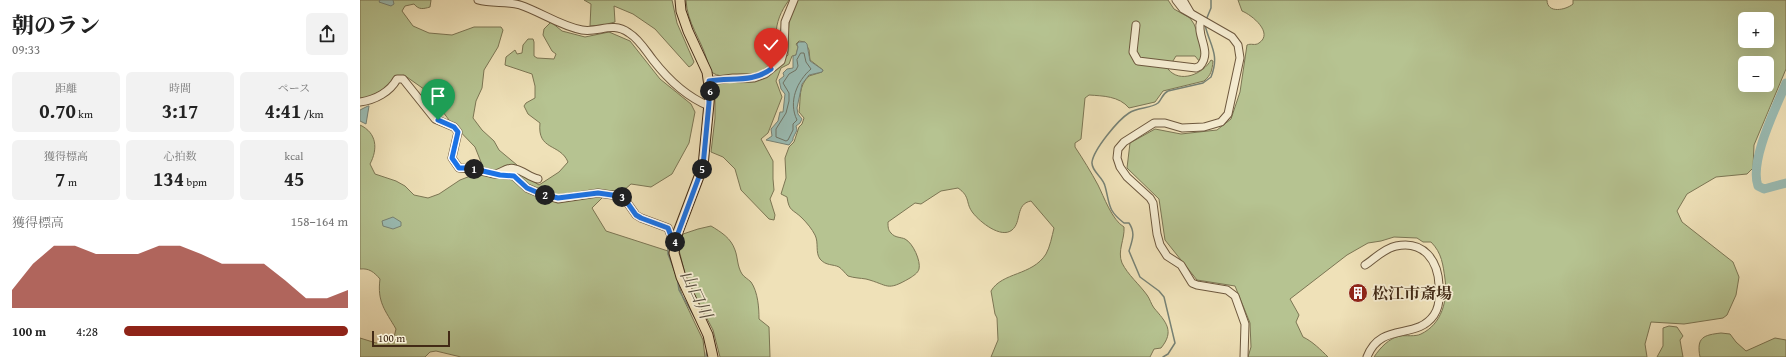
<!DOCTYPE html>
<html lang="ja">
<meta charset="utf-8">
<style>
:root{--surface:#fff;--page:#f2f2f2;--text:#222;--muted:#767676;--accent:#8f2418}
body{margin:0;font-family:"Gentium Book Plus","Noto Serif JP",serif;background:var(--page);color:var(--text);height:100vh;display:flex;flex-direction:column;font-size:15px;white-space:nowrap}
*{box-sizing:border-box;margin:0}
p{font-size:13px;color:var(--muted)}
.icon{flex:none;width:22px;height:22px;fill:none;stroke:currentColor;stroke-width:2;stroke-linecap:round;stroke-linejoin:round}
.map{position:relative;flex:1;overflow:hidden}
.details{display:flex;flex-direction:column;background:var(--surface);width:360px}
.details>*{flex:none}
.tools{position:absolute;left:1378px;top:12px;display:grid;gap:8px}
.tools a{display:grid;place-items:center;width:36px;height:36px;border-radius:6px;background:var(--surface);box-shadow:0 4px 16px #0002;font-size:20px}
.scale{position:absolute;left:12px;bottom:10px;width:78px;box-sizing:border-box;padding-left:4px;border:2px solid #422a16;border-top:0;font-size:11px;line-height:14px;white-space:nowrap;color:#422a16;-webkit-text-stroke:3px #f5ecd1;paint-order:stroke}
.pin{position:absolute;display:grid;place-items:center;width:34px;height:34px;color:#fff;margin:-41px -17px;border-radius:50% 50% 50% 0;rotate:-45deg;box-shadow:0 0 4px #0007}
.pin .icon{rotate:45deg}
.km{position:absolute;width:20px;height:20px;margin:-10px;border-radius:50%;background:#222;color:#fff;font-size:11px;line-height:20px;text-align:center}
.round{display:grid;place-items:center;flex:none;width:42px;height:42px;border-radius:6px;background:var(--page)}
.overview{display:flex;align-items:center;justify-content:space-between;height:68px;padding:0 12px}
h1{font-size:22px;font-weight:800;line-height:30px}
.metrics{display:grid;grid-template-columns:repeat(3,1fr);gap:6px;height:68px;padding:4px 12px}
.metrics div{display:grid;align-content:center;border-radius:6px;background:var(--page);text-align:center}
.metrics b{font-size:20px;font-weight:800}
.metrics small{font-size:11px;font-weight:400}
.metrics p{font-size:11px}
.chart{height:112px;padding:8px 12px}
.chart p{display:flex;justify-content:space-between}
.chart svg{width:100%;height:72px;margin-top:4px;fill:var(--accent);opacity:.7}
ul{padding:0 12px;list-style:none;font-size:13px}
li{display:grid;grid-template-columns:64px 48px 1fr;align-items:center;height:30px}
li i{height:10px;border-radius:5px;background:var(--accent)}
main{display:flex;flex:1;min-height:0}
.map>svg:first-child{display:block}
.green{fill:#b6c391;stroke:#7c7654;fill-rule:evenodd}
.water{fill:#9abcb4;stroke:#778275}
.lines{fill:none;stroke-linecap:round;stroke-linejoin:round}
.shore{stroke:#6e7365;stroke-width:1}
.stream{stroke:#778275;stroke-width:1.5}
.river{stroke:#9abcb4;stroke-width:9}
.minor-casing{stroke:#6d583e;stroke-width:9}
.major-casing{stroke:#422a16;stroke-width:11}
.minor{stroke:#f5ecd1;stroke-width:7}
.major{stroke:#efe1b8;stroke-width:9}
.route-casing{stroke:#fff;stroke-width:8}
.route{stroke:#1a73e8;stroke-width:5}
.labels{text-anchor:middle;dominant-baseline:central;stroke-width:3.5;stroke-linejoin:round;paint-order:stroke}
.poi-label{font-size:16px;font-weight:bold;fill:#422a16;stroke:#f5ecd1;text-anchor:start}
.water-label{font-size:17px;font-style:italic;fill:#584e3e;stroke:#f5ecd1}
</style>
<main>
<section class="details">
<div class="overview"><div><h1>朝のラン</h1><p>09:33</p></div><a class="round"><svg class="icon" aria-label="share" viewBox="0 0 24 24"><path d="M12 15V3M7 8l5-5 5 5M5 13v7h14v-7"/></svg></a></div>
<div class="metrics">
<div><p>距離</p><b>0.70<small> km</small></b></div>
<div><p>時間</p><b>3:17</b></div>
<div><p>ペース</p><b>4:41<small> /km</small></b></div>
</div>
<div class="metrics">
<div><p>獲得標高</p><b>7<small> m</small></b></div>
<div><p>心拍数</p><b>134<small> bpm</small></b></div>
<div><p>kcal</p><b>45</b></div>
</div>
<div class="chart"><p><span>獲得標高</span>158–164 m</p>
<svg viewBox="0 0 160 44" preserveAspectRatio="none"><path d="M0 44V33L10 17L20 6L30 6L40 11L50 11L60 11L70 6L80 6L90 11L100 17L110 17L120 17L130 27L140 38L150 38L160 33V44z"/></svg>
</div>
<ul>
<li><b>100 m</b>4:28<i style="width:100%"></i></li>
</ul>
</section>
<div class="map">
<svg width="1426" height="357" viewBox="0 0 1426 357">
<rect width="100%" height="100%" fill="#efe1b8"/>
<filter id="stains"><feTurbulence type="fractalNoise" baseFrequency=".005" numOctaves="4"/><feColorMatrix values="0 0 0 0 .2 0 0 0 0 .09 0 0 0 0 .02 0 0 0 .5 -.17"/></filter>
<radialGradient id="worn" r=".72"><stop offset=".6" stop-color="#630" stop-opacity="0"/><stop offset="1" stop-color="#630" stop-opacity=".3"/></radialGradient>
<g class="green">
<path d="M0 0H71L70 7C63 9 59 10 54 4L45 6 42 11 53 26 69 33 92 35 114 27H141L143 30 138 47 124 70 122 88 116 101 113 118 122 130 134 141 139 150 157 165 156 171 179 185 199 172 208 162C200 143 177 151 180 123L168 114 164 106 166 103 175 98V86L172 74 145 65 146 57 155 50 157 54 162 53 163 45 168 39H173L174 42V56L177 58 194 59 196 54 192 51 183 35 184 29 191 22 202 31 225 37 249 32 270 41 300 79 331 104 335 112 329 143 312 174 291 187 271 184 263 191H249L232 208 246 231 308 251 323 298 343 340 345 357H101L76 351 70 352 65 357H0V338L16 343 33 341 36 329C25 310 17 302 20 279 14 272 9 268 0 269V125C17 133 18 149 10 164L15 174 36 181 45 186 54 195 68 198 79 194 100 180 121 172 123 167 115 147 89 120 68 92 44 75 34 78 30 87 2 100 0 99Z"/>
<polygon points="224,0 312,0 317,23 334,62 332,65 329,67 295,29 273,14 254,6 255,22 243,25 230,26 231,4"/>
<path d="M326 0H429C421 11 416 22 416 36 416 47 419 53 412 63 405 73 395 75 383 74 374 74 362 79 353 73 348 69 349 65 347 60 341 39 327 23 326 0Z"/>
<path d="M437 0H808L814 9 830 18 834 24 844 51 840 62 835 56H816L808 69C820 84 843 74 851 60L853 61C852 71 851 75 844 81L803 91 795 102 769 108C759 96 743 96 729 95L725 98 721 139 715 143V147C723 159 731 172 738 185 744 197 752 220 764 227 765 239 757 251 762 263 768 275 779 284 787 295 790 299 791 304 794 308 806 322 815 331 801 348L794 349 790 357H631L638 340 637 318 635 314 631 291C642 272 672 276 686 254 690 247 692 236 694 228L671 201C655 204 662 222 652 230 641 239 620 222 613 213 605 203 611 197 598 188L581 191 561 204 555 203 528 222C528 227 528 230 531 233 535 238 541 237 545 239 553 243 561 261 559 269 558 273 553 276 550 278 526 292 529 285 506 279 500 278 494 278 488 276 485 273 482 269 479 267 473 264 466 266 460 259 455 252 459 243 455 235 452 229 447 223 442 218 433 209 429 212 427 197L421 194 426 178 425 158 429 147 434 142 439 127 442 124 444 118 439 112C441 98 438 86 449 76L462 72 463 70 450 60 449 50 445 42 439 41 436 44 438 47 436 55 432 56 429 64 421 68 416 81 422 97 408 133 401 139 413 161V179L414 190 410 199 415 215 414 220 409 219 381 190 375 169 363 157 351 152 355 118V84C368 80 383 85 396 81 409 77 419 64 428 55 428 41 427 9 437 0Z"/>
<path d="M878 0H1187C1187 14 1206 10 1213 4V0H1426V69L1394 145 1393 168 1387 174 1356 177 1327 194 1317 211 1322 222 1373 262 1379 277 1376 295 1367 315 1363 318 1324 324 1291 322 1285 344 1287 357H1014C1020 348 1029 338 1040 336 1046 335 1055 337 1061 334 1082 324 1088 300 1085 279 1083 265 1082 253 1071 242H1063L1057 238 1034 237 1021 241 1008 243 987 255 930 299 939 315 936 322 943 337C952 341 961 350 968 357H888L891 347 890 323 875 286 837 280 805 240 799 199 767 168 770 143 795 129 821 134 857 130 871 119 880 92 887 45C891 43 895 46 899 43 914 33 892 15 882 11ZM1385 19H1407V41H1385ZM1385 63H1407V85H1385Z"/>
<path d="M351 226C361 232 371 238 375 250 378 258 377 266 382 274 384 277 388 279 391 282 398 292 399 308 399 319L409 327 410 357H360L353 330 326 278 318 246 323 234 338 229Z"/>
<polygon points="1309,326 1317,327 1323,336 1320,340 1323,357 1297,357 1303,346 1303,328"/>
<path d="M1361 333 1370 334 1376 342 1386 351 1415 338 1426 340V357H1340C1336 337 1344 335 1361 333Z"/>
</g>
<g class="water">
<polygon points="20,0 33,0 34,4 31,6 19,2"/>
<polygon points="439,42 445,42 447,44 450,61 463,70 462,72 449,75 442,84 437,108 438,114 442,119 440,123 436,126 437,130 433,138 433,140 429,145 406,140 412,136 411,129 418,121 420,112 423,112 425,94 421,89 419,80 424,76 423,73 427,69 433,68 433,56 436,55 438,47 437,44"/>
<polygon points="8,106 9,106 6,124 0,121 0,110"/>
<polygon points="33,217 41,222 41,226 33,229 23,226 22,221"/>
</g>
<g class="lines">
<path class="shore" d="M441 53H444L446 62 451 69C437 81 428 102 437 120L433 124V130L428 140 426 141 416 137V129L426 113 429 101V93L423 83 429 74 436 70 438 66 437 60Z"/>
<g class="stream">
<polyline points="846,20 851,8 851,0"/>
<polyline points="310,242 308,246 308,254 317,277 319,290 335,318"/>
<polyline points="346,357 347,348"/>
<path d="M803 357 808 354 815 343 804 297 799 291 780 277 769 251C772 241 776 233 769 223H764C747 210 750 204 745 186 743 177 731 171 732 162 734 149 758 120 769 113 778 107 790 109 798 103 802 99 802 94 808 91L843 83 851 77C860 54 850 46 845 25"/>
</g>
<path class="river" d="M1426 83C1416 108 1389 161 1398 186L1404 189 1426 183"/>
<defs>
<g id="minor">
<path d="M118 0C132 4 146 1 160 5 181 12 200 26 222 30 239 33 252 21 269 33 279 39 286 51 293 60 307 78 327 97 349 106"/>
<polyline points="816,0 823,9 872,37 878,45 880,58 868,114 861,122 844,127 822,128 805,123 794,123 764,142 758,149 757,158 760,167 767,177 790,198 793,203 797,234 800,245 807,256 821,265 832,283 837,285 867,290 875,296 885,324 884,357"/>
<polyline points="823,0 830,12"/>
<path d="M776 25 773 52 778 61 836 68 840 66C853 51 835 36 841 20"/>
<polyline points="349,81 373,78 394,78 405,74 421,61 424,50 425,22 434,0"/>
<path d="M0 102C15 100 30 92 37 79H43L75 119 94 127 98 132 92 158 99 168C112 168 122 172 134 174 141 174 147 166 155 169 164 171 169 177 178 179"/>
<polyline points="136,174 154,176 167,188 181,194 198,199 238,193 259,196 264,198 276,215 281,218 308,228 314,244"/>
<path d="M1005 265C1014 259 1025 248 1036 246 1064 240 1078 261 1079 285 1080 295 1080 306 1074 315 1056 341 1021 321 1007 357"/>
</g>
<polyline id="major" points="320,0 321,11 328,31 347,72 350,93 343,166 318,232 314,253 321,277 348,335 353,357"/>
</defs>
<use href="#minor" class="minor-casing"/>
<use href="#major" class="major-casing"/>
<use href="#minor" class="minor"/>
<use href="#major" class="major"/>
</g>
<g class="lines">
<defs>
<path id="route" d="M78 120 94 127 98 132 92 158 99 168H110L140 175 154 176 167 188 181 194 198 198 238 193 259 196 264 198 276 215 281 218 308 228 314 244 343 166 349 103V81C370 77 393 83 411 69"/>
</defs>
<use href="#route" class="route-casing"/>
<use href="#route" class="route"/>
</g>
<defs>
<symbol id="building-disc" viewBox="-11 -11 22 22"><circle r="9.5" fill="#8f2418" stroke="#f5ecd1"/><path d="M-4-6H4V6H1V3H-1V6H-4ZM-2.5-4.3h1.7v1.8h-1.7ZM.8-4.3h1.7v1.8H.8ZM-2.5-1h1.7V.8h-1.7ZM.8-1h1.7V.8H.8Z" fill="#fff"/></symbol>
</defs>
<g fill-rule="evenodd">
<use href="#building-disc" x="987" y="282" width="22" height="22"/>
</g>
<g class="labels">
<g class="poi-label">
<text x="1012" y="293">松江市斎場</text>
</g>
<g class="water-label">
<text transform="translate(337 294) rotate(65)">山口川</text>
</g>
</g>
<rect width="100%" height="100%" filter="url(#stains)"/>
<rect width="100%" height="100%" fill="url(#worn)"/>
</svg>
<div class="tools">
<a>+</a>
<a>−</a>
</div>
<div class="scale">100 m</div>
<div class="pin" style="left:78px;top:120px;background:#1e9e55"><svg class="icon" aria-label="arrive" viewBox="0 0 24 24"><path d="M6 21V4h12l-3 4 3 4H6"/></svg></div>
<div class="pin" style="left:411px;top:69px;background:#d93025"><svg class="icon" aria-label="check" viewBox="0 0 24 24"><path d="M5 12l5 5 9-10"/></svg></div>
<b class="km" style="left:114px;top:169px">1</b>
<b class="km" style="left:185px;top:195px">2</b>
<b class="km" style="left:262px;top:197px">3</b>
<b class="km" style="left:315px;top:242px">4</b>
<b class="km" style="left:342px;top:169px">5</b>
<b class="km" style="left:350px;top:91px">6</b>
</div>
</main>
